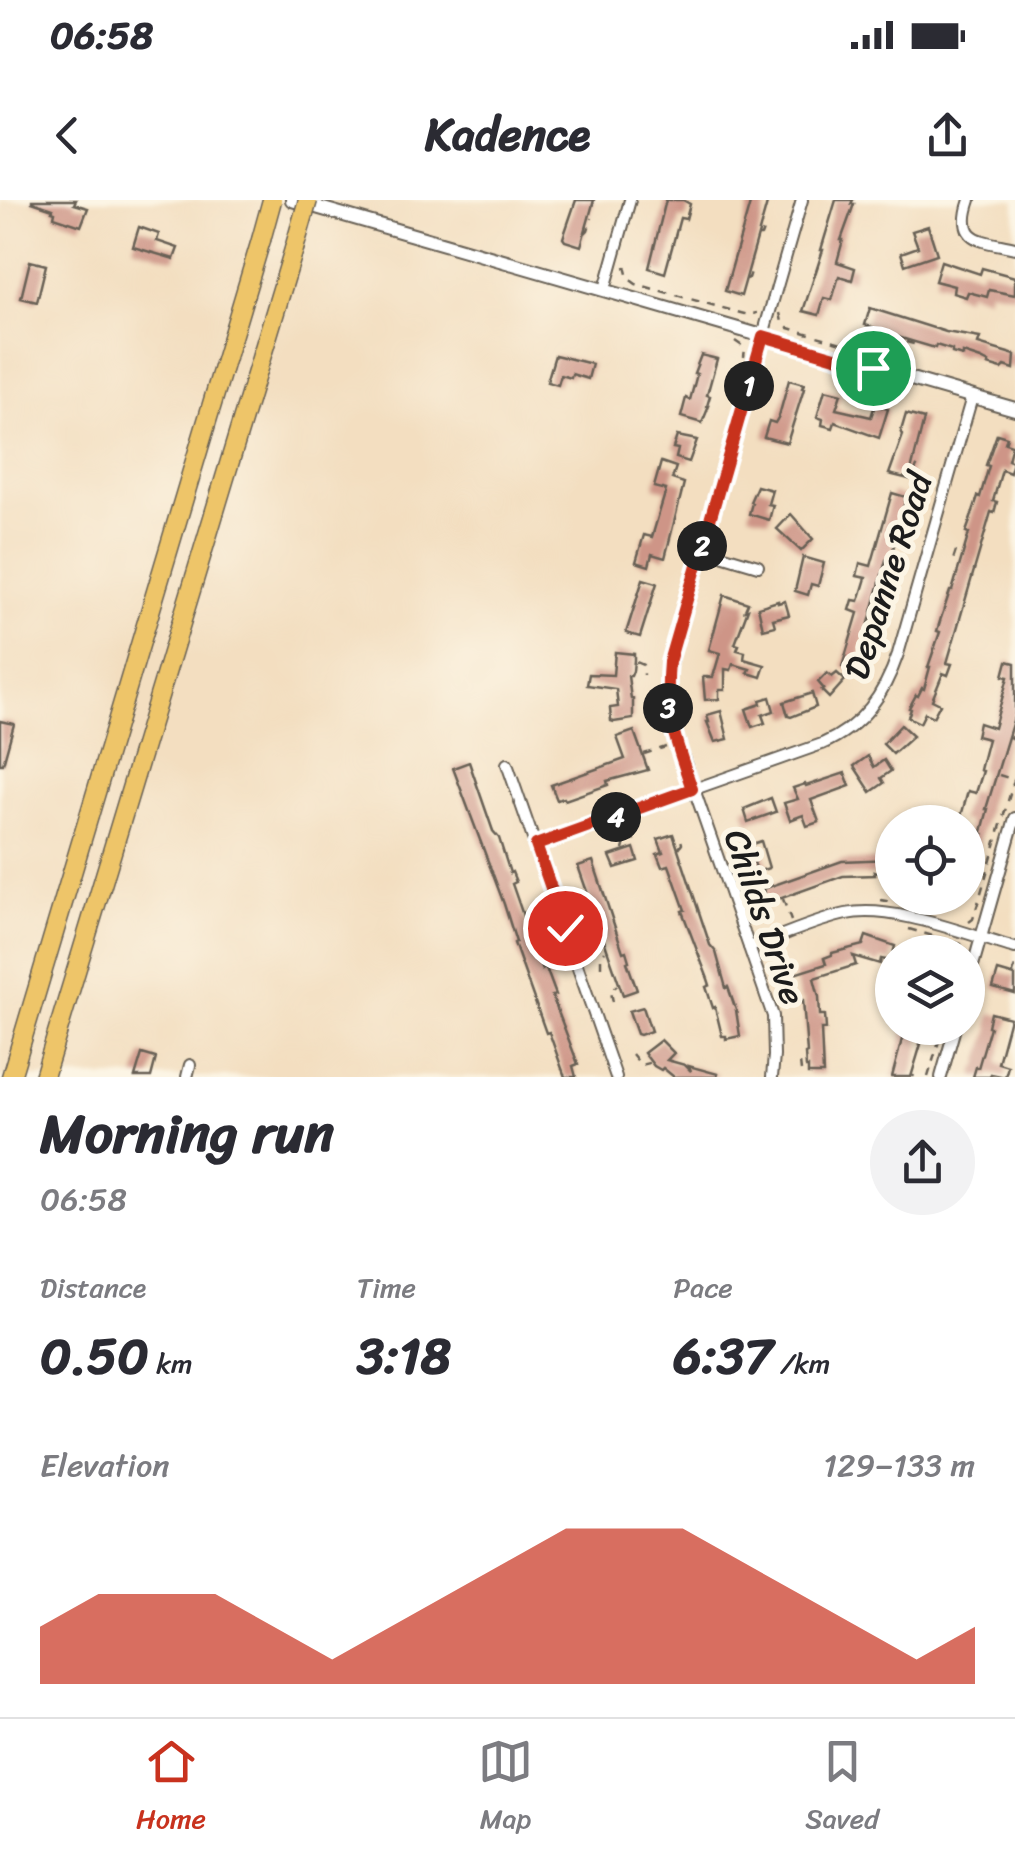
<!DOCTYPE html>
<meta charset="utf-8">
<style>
:root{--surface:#fff;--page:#f2f2f3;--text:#2b2b33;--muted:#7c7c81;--line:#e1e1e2;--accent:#c8321e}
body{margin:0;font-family:Sriracha,sans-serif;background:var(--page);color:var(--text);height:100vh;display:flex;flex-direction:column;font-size:38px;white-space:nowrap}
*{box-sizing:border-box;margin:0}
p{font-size:32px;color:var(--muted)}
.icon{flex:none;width:55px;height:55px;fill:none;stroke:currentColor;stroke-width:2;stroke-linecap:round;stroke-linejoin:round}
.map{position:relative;height:877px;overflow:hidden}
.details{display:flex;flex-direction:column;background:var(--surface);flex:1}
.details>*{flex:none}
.controls{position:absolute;left:875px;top:605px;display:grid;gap:20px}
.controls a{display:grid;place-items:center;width:110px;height:110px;border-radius:50%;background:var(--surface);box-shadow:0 2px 8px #0004;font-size:50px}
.pin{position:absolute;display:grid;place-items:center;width:85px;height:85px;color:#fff;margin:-42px;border:5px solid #fff;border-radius:50%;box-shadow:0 2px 10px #0007}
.km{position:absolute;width:50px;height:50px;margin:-25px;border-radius:50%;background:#222;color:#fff;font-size:28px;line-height:50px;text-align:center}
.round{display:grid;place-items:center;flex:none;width:105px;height:105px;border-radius:52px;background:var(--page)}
.summary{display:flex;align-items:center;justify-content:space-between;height:170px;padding:0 40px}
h1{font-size:55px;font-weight:700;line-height:75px}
.stats{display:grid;grid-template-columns:repeat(3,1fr);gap:15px;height:170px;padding:10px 40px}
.stats div{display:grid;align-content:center}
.stats b{font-size:50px;font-weight:700}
.stats small{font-size:28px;font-weight:400}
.stats p{font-size:28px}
.chart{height:280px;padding:20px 40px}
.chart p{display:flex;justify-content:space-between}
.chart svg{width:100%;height:180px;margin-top:10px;fill:var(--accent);opacity:.7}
.status{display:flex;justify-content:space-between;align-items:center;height:70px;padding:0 50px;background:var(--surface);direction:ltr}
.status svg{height:28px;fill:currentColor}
header{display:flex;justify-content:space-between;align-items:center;height:130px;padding:0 40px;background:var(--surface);font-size:45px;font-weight:700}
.menu{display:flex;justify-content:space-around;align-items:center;height:140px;border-top:2px solid var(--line);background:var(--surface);font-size:28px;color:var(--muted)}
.menu a{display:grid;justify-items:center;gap:5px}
.menu .on{color:var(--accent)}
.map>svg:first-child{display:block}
.building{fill:#ce9587}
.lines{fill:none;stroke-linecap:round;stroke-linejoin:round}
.minor-casing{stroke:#676055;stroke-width:14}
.tertiary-casing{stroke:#676055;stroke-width:16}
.motorway-casing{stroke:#676055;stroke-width:21}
.path{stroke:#676055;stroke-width:2.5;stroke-dasharray:8 8;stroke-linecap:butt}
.minor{stroke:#fff;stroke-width:10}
.tertiary{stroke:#fff;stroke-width:12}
.motorway{stroke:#eec569;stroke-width:18}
.motorway-bridge-casing{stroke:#676055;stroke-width:21;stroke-linecap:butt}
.motorway-bridge{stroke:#eec569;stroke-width:18}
.route-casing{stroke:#fff;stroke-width:20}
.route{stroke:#c8321e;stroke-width:12}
.labels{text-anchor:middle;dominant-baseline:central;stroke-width:10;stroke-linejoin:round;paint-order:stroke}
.street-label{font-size:35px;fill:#1c1c1c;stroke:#fcf5e5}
</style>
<div class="status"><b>06:58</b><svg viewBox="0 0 49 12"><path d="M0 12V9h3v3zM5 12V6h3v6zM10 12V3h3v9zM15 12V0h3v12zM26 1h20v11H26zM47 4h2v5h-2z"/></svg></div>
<header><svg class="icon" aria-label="back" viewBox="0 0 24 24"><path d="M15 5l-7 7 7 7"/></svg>Kadence<svg class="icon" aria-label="share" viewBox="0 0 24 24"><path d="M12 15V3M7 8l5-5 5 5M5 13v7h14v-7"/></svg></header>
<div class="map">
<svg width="1015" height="877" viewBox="0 0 1015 877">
<rect width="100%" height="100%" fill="#fcf5e5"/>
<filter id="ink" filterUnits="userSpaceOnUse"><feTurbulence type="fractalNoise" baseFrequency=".01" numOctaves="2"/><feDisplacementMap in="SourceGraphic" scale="20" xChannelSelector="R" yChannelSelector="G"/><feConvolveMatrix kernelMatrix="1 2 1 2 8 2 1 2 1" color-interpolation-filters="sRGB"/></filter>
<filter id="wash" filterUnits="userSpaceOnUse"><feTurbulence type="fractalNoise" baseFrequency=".0048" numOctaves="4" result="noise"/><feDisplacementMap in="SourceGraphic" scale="40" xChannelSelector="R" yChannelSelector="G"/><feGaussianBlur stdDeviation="2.25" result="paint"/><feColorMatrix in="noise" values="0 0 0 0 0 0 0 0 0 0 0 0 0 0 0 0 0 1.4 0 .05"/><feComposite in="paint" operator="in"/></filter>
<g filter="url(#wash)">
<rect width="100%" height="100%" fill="#f3dec0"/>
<g id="blocks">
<g class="building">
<polygon points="32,0 76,0 74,4 88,8 81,26 54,17 55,12 52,11 53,9 32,2"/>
<polygon points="576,0 594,0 581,46 565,41 563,38"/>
<polygon points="666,0 683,0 690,4 686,19 680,18 665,73 649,68"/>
<polygon points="751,0 768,0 741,96 725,91"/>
<polygon points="836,0 853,0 851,4 854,4 841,40 843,40 837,62 855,68 852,80 839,76 832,100 824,98 819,115 803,111 823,50 821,50"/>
<polygon points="928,26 937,54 905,65 901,53 918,47 912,31"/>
<polygon points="139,27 159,34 157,41 178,48 174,59 133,47"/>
<polygon points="30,61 46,65 37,102 21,98"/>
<polygon points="941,61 980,74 982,68 1015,77 1015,95 989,90 987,97 968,92 966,97 953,93 954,86 935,81"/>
<polygon points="870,108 946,132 980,138 978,144 1015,155 1014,169 1005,166 1002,169 988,165 989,163 981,159 963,153 963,156 952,153 952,150 936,145 935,148 884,133 885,131 865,125"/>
<polygon points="555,155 592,164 588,179 572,174 571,178 561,175 558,185 547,182"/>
<polygon points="701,155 717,159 707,195 710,196 707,206 709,206 702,223 681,217 686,198 690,200 697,174 694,173"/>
<polygon points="789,180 804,184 802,188 804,189 787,243 764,237 769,221 775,223 779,216"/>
<polygon points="825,190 841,194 836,209 871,217 875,205 888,209 879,238 835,222 833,228 822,225 823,219 817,217"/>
<polygon points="906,214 924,219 909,279 889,274 903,235 901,231"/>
<polygon points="997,234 1007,237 1005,243 1012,245 1008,260 1013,262 1010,273 1002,270 993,301 997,302 994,313 991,312 947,463 952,464 948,475 943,473 932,500 940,504 933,517 925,513 920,523 908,517 911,509 909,508 916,495 918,496 922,488 924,489 930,467 928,467 940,432 937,431 941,418 950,391 952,391 969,333 966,332 970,321 978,296 980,297 989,266 986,265"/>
<polygon points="677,236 697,240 689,262 676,258 678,249 673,248"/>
<polygon points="661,262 676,267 672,279 684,283 665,358 652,354 649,366 636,362 644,335 652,337 666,290 654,287"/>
<polygon points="757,286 772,290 768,304 773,305 769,320 749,314 752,303 750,302"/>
<polygon points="892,293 906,297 890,361 886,360 856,471 842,467 858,413 850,410 853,400 859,401 866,378 857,376 860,363 871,366"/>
<polygon points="791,314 813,339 801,351 777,329"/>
<polygon points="803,357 824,363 818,386 811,384 808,395 795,391"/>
<polygon points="643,379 657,383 640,437 626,433"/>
<polygon points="724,395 748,403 745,410 748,409 735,444 739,445 737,450 745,452 744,459 765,465 761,477 748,473 750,469 733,464 731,470 725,469 725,490 719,490 719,499 705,500 703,477 713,477 720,453 709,450"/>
<polygon points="778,401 778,403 785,401 789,415 773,419 775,426 763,429 758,407"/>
<polygon points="615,452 634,454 634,460 633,471 631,476 628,476 631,499 633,499 633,519 614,522 611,521 610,508 618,507 616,489 587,485 589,474 613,475"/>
<polygon points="1007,461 1015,463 1015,514 986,609 988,609 975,658 968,656 968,622 960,620 968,591 976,593 983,571 980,570 982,562 988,539 976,536 979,523 994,528 1008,477 1003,476"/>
<polygon points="827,473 832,477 837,473 845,480 829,498 821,490 824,489 818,482"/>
<polygon points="812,493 816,507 791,517 788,516 784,502"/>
<polygon points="770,497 774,511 762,515 765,523 752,527 746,509 761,504 760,500"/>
<polygon points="721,511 728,539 715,542 707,522 709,522 707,515"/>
<polygon points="0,521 14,524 3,564 0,564"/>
<polygon points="901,525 913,536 893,554 883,544"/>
<polygon points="634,531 648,570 607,581 608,585 565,600 564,598 557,600 551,585 625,559 617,537"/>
<polygon points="868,556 874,567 884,560 891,571 881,578 884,583 871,592 854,566"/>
<polygon points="469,562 493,631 499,638 510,673 512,672 516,682 512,684 542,770 546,768 556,795 552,796 578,864 573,866 576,877 565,877 549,832 546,833 514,743 516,742 504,704 453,568"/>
<polygon points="845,573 850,586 811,600 819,622 807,626 803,615 790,620 784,603 798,599 793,588 805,584 806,586"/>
<polygon points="771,598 776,612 748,622 744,609"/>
<polygon points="673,634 710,745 716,752 726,788 728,787 736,810 740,836 726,839 726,836 722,836 715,807 713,808 706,787 710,785 708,779 682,711 685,710 669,665 662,667 657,654 663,652 658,639"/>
<polygon points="761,641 769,668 757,672 749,645"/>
<polygon points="634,648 638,661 615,668 610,656"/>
<polygon points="892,659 892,676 874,672 875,675 843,676 768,703 763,689 842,661"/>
<polygon points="593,661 623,752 626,751 629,761 627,762 637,790 623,795 578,666"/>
<polygon points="866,736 895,746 891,761 881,759 880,764 853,756 856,765 814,778 819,797 820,815 825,815 826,829 821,829 823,874 808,874 808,867 806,867 805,854 807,853 803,800 800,801 794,774 826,764 824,758 832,755 832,753 863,745"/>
<polygon points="998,771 1015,776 1015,794 993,788"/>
<polygon points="643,807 651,831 640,835 637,834 629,811"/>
<polygon points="991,813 1010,818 998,863 1008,866 1005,877 991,874 990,877 973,877 976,867 978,868 990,827 988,826"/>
<polygon points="905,828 924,828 919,844 921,844 911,877 892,877"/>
<polygon points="661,840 674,853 667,860 685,865 691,871 689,866 718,874 717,877 674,877 663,868 661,870 654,866 644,853"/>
<polygon points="142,854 156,858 151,877 135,877"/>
</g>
</g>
</g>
<g filter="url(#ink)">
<use href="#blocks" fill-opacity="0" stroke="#676055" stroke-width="2.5"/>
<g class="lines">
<defs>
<g id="minor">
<path d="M970 0C955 43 982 40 1015 48"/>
<polyline points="605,89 630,0"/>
<polyline points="701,349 758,366"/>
<polyline points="507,564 616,877"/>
<path d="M536 645 822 544C863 526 884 495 898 454L972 197"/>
<path d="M749 747C781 737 813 721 846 714 893 704 968 735 1015 748"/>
<polyline points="968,783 1015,618"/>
<polyline points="187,877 190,865"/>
<polyline points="772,877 774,856 773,816 670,520 667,485 673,447 802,0"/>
<polyline points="941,877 955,828"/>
</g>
<polyline id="tertiary" points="292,0 1015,209"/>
<g id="motorway">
<polyline points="11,877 261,40"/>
<polyline points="44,877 294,49"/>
</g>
</defs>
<use href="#minor" class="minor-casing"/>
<use href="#tertiary" class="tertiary-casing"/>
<use href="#motorway" class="motorway-casing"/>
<g class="path">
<polyline points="585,33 588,30 592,18"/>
<polyline points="758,36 761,36 765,25"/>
<polyline points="625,66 628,78 636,84 748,115 757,113"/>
<polyline points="746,79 749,78 753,66"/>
<polyline points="780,113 782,122 789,128 852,146"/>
<polyline points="735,141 745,148 744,157"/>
<polyline points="906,142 918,145 918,143"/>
<polyline points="914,273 919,262"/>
<polyline points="956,351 953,360 958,362"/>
<polyline points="882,383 885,373"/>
<polyline points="871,420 874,421 877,412"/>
<polyline points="862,457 867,459 871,447"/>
<polyline points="636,462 643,465 644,475"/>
<polyline points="1009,537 1015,539"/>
<polyline points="644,554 666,547"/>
<polyline points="999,575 1012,579"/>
<polyline points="679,648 682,644 680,634"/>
<polyline points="978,649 984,633"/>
<polyline points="623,650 625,642 635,639"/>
<polyline points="783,699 791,721"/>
<polyline points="881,700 909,705"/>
<polyline points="969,722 973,719 978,703 1015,577"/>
<polyline points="909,729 961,744 964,752"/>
<polyline points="929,752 933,736"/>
<polyline points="601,767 601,756 605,751"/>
<polyline points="1013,774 1015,765"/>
<polyline points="613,802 611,792 617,785"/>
<polyline points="968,822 977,790"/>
<polyline points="632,854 641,865 649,863"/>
<polyline points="801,871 800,862 804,858"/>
<polyline points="913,877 914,875"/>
<polyline points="928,877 943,828"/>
</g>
<use href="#minor" class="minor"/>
<use href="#tertiary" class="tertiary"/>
<use href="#motorway" class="motorway"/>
<defs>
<g id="motorway-bridge">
<polyline points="261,40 272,0"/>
<polyline points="294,49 308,0"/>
</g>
</defs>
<use href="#motorway-bridge" class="motorway-bridge-casing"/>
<use href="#motorway-bridge" class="motorway-bridge"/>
</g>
</g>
<g class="lines" filter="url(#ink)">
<defs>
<path id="route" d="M565 728 536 645 692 589C676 541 664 515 669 462L763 136 873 168"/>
</defs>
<use href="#route" class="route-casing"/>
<use href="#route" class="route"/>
</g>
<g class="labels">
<g class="street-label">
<text transform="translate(888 376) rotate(-72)">Depanne Road</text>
<text transform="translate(765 717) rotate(71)">Childs Drive</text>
</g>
</g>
</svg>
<div class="controls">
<a><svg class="icon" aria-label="locate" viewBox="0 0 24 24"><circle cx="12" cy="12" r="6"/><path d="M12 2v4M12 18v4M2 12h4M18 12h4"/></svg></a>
<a><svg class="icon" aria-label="layers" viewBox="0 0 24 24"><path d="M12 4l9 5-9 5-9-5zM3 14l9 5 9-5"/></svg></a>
</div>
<div class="pin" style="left:873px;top:168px;background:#1e9e55"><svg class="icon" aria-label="arrive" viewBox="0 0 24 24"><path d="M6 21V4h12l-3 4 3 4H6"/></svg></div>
<div class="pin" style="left:565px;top:728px;background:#d93025"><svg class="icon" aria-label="check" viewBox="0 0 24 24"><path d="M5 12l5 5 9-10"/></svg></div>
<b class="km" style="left:749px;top:186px">1</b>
<b class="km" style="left:702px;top:346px">2</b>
<b class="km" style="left:668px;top:508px">3</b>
<b class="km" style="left:616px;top:617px">4</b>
</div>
<section class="details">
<div class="summary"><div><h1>Morning run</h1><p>06:58</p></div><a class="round"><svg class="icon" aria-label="share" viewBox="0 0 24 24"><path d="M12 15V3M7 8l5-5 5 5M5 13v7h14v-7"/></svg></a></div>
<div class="stats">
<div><p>Distance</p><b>0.50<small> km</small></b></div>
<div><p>Time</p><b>3:18</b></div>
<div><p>Pace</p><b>6:37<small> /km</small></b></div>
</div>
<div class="chart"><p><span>Elevation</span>129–133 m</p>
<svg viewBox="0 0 160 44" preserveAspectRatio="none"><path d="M0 44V30L10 22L20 22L30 22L40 30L50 38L60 30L70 22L80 14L90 6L100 6L110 6L120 14L130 22L140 30L150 38L160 30V44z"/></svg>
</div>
</section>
<nav class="menu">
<a class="on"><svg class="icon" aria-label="home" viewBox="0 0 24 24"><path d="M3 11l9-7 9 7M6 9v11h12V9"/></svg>Home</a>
<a><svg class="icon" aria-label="map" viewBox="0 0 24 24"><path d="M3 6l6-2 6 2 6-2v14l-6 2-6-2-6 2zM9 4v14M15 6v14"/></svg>Map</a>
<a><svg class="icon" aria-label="saved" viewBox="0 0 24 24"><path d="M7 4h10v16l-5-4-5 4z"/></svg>Saved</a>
</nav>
